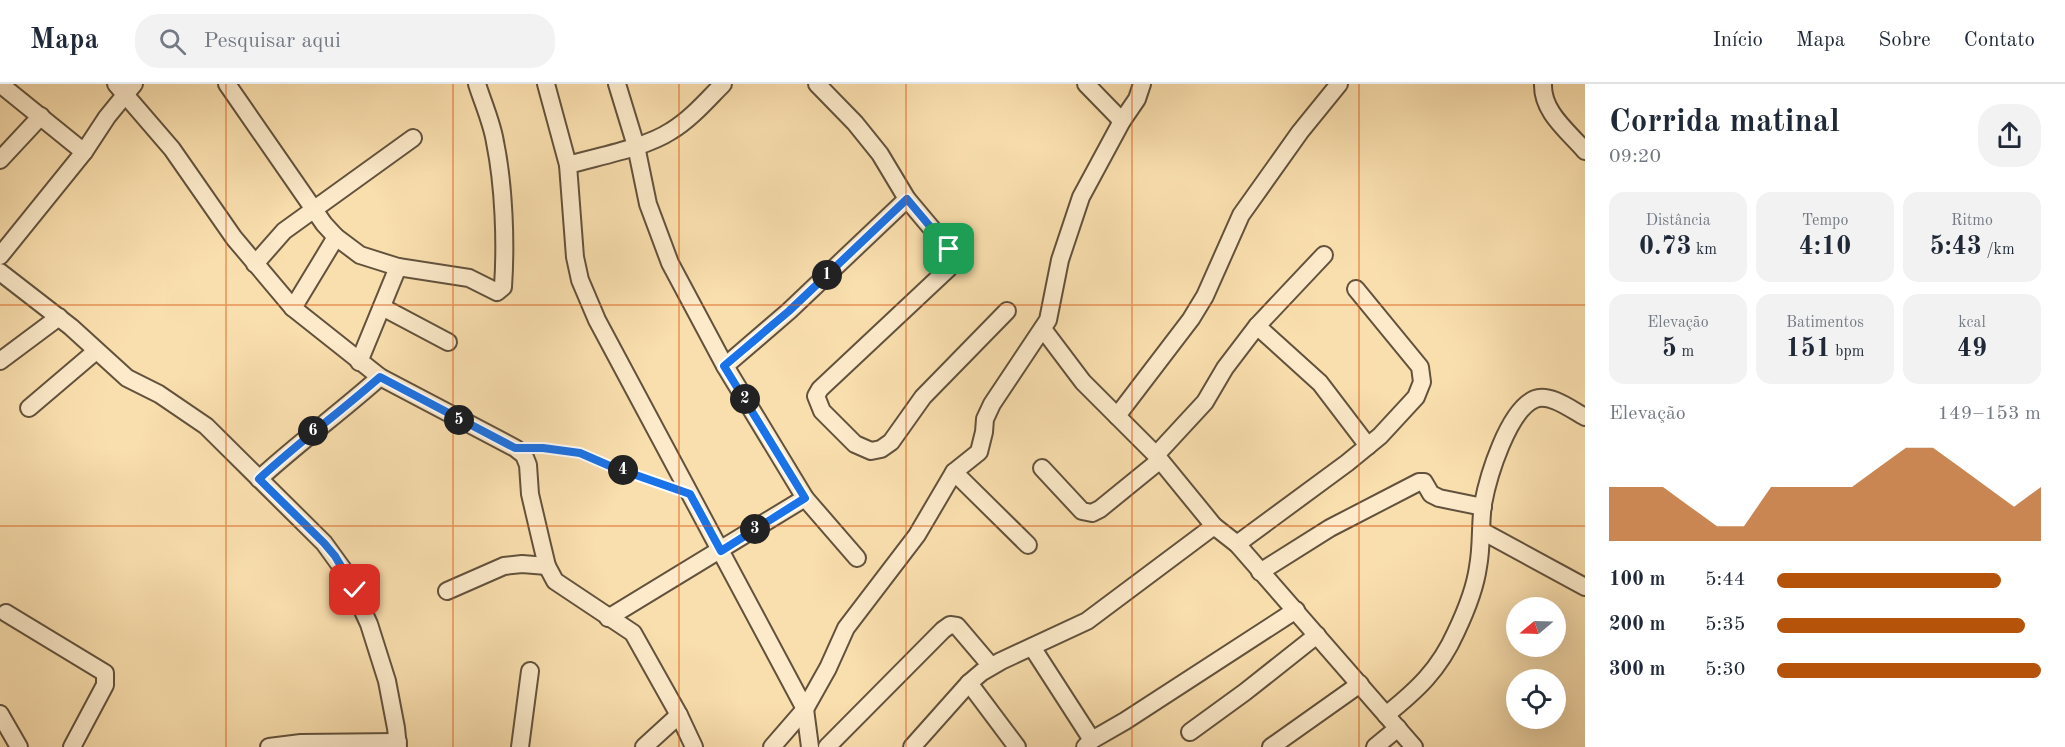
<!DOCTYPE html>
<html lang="pt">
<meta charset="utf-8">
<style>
:root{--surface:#fff;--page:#f2f2f3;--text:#1f2937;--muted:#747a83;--line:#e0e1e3;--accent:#b45309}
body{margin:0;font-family:"Old Standard TT",serif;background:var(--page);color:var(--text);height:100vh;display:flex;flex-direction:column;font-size:22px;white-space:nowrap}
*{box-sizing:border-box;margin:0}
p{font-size:20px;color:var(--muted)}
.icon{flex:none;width:33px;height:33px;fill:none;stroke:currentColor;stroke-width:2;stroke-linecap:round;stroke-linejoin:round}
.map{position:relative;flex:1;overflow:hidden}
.sheet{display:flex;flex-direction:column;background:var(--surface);width:480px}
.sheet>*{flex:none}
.needle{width:39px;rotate:251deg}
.controls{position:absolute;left:1506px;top:513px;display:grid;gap:12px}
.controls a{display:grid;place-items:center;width:60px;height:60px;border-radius:50%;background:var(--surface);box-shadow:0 6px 24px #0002;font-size:30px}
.pin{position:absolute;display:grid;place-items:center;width:51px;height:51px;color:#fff;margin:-26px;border-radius:12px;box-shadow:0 3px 9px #0006}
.km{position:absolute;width:30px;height:30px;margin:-15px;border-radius:50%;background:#222;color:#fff;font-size:16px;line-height:30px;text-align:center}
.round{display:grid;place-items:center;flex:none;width:63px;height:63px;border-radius:24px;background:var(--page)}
.headline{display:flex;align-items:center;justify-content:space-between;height:102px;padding:0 24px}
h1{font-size:33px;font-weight:700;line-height:45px}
.metrics{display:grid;grid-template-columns:repeat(3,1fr);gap:9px;height:102px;padding:6px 24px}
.metrics div{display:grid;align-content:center;border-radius:15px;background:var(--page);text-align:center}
.metrics b{font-size:26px;font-weight:700}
.metrics small{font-size:16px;font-weight:400}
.metrics p{font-size:16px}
.chart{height:168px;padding:12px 24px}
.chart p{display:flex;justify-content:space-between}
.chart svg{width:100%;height:108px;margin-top:6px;fill:var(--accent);opacity:.7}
ul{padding:0 24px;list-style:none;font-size:20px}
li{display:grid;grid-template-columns:96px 72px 1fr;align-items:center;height:45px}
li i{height:15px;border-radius:8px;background:var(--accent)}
header{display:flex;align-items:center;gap:36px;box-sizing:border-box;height:84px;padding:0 30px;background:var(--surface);border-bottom:2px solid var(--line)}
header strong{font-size:28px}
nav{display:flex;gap:33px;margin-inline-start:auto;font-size:21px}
.search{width:420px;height:54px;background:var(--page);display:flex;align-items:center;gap:15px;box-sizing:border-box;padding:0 21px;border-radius:24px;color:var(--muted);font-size:22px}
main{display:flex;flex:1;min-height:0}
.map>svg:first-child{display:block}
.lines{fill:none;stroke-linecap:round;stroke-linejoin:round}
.minor-casing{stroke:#62523d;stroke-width:20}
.path{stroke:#2f2317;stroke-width:2;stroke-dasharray:4.5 3;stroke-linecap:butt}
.minor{stroke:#fceaca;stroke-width:16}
.route-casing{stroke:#fff;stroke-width:12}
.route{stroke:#1a73e8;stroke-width:8}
.grid{fill:none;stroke:#d6540d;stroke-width:1.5;stroke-opacity:0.55}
</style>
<header>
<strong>Mapa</strong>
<div class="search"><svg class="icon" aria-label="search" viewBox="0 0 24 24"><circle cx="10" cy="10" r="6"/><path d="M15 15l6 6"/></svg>Pesquisar aqui</div>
<nav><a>Início</a><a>Mapa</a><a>Sobre</a><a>Contato</a></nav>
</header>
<main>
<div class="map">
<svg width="1585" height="663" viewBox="0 0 1585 663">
<rect width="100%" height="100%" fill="#fadfae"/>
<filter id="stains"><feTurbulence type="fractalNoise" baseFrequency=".00333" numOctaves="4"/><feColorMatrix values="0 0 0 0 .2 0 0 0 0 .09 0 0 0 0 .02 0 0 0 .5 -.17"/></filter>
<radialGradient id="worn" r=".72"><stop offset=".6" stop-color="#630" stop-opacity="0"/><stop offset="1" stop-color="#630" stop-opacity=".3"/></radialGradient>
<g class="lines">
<defs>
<g id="minor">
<polyline points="0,0 84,68"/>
<polyline points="116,0 172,65 234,154 293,224 380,293 515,364 524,371 528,381 530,410 541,457 547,482 555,497 633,549 679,631 694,663"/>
<polyline points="227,0 324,140 336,153 293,224"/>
<polyline points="546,0 568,81 575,173 580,196 597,236 805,625 810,663"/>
<polyline points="617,0 636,62 648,120 670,179 725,282 805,414 857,474"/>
<polyline points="817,0 855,39 880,70 907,115 949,165"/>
<polyline points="1086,0 1122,37"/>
<path d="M1543 0C1542 28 1568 47 1585 67"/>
<polyline points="0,76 41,32"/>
<path d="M568 81C599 72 645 64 671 47 691 35 707 16 723 0"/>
<path d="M336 153 360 171 398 183 469 194 497 208 503 203C506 159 504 102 495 58 492 39 483 19 477 0"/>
<polyline points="0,172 84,68 107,33 134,0"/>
<polyline points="255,180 284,147 413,54"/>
<polyline points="949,184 820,305 816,312 822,327 855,360 871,367 881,365 891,358 923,313 1007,227"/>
<polyline points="0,188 71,243 127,294 159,310 206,342 324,459 345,488 369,540 387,597 396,644 398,663"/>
<polyline points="382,223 448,258"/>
<polyline points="1257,242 1320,299 1368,362"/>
<polyline points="1043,245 1083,298 1156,371 1214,442 1237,460 1414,663"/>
<polyline points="0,277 59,233"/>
<polyline points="359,278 398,183"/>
<polyline points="725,282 789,227 907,115"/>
<polyline points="29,324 96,267"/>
<polyline points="1117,332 1191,235 1205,212 1241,131 1300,48 1339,0"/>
<polyline points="1156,371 1205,318 1225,284 1257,242 1324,171"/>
<polyline points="1042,384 1082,427 1092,429 1100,425 1159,377"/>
<polyline points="954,388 1028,461"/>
<path d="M259 395C298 359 341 328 380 293"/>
<polyline points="1482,447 1585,503"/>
<polyline points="1237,460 1347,379 1380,352 1416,313 1422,298 1420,283 1356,205"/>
<polyline points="1260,488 1330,444 1419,398 1424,398 1431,410 1439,414 1483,423"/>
<polyline points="447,507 504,482 522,480 547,482"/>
<polyline points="6,529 105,589 105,601 72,663"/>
<polyline points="608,534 805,414"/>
<polyline points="1032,563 1092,656"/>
<polyline points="969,599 1017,663"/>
<polyline points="0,630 19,663"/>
<path d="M1386 631C1417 606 1439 586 1456 548 1465 529 1475 505 1478 483 1482 462 1480 440 1483 420 1488 393 1508 326 1535 315 1550 309 1572 326 1585 333"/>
<polyline points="1190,648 1245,608 1317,551"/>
<polyline points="269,663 301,659 398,658"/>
<polyline points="520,663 530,587"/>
<polyline points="644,663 679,631"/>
<polyline points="772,663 805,625 828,584 846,544 917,451 954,388 979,368 984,348 985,335 992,320 1048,236 1060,176 1081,113 1122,37 1137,15 1142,0"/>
<polyline points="827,663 943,546 950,541 957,542 991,582"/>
<polyline points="912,663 969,599 982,588 1001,577 1087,537 1214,442"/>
<polyline points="1085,663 1092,656 1125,637 1296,526"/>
<polyline points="1271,663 1360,600"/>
<polyline points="1375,663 1398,644"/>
</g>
</defs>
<use href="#minor" class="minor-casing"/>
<polyline class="path" points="536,364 580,369 671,403"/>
<use href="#minor" class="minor"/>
</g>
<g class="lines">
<defs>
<path id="route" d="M355 506 335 472 324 459 259 395C298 359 340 328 380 293L515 364H543L580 369 610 382 690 410 721 467 805 414 724 282 789 227 907 115 949 165"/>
</defs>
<use href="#route" class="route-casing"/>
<use href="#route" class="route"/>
</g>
<path class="grid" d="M226 0V663M453 0V663M679 0V663M906 0V663M1132 0V663M1359 0V663M0 221H1585M0 442H1585"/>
<rect width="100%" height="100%" filter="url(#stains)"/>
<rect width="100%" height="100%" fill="url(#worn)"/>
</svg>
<div class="controls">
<a><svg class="needle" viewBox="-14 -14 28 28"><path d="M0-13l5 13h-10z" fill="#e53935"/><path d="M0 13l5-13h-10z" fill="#747a83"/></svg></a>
<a><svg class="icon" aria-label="locate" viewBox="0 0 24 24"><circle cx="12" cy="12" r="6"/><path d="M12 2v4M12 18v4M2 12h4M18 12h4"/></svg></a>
</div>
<div class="pin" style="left:949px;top:165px;background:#1e9e55"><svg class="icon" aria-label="arrive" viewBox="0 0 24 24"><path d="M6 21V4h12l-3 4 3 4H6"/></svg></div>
<div class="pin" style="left:355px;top:506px;background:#d93025"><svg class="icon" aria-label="check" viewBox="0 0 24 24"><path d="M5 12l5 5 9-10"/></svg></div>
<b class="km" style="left:827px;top:191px">1</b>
<b class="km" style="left:745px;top:315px">2</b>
<b class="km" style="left:755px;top:445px">3</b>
<b class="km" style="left:623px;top:386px">4</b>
<b class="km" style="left:459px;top:336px">5</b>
<b class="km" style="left:313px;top:347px">6</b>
</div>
<section class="sheet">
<div class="headline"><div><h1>Corrida matinal</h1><p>09:20</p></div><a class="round"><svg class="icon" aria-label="share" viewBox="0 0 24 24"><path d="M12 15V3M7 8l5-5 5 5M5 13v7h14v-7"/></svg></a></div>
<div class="metrics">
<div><p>Distância</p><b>0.73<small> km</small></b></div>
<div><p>Tempo</p><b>4:10</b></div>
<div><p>Ritmo</p><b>5:43<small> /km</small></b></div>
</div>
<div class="metrics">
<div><p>Elevação</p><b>5<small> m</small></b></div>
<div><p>Batimentos</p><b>151<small> bpm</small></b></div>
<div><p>kcal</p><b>49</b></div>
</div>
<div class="chart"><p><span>Elevação</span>149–153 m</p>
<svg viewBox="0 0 160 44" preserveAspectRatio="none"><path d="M0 44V22L10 22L20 22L30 30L40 38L50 38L60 22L70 22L80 22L90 22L100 14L110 6L120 6L130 14L140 22L150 30L160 22V44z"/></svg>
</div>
<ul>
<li><b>100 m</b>5:44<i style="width:85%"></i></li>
<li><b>200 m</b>5:35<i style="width:94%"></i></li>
<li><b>300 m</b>5:30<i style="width:100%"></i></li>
</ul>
</section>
</main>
